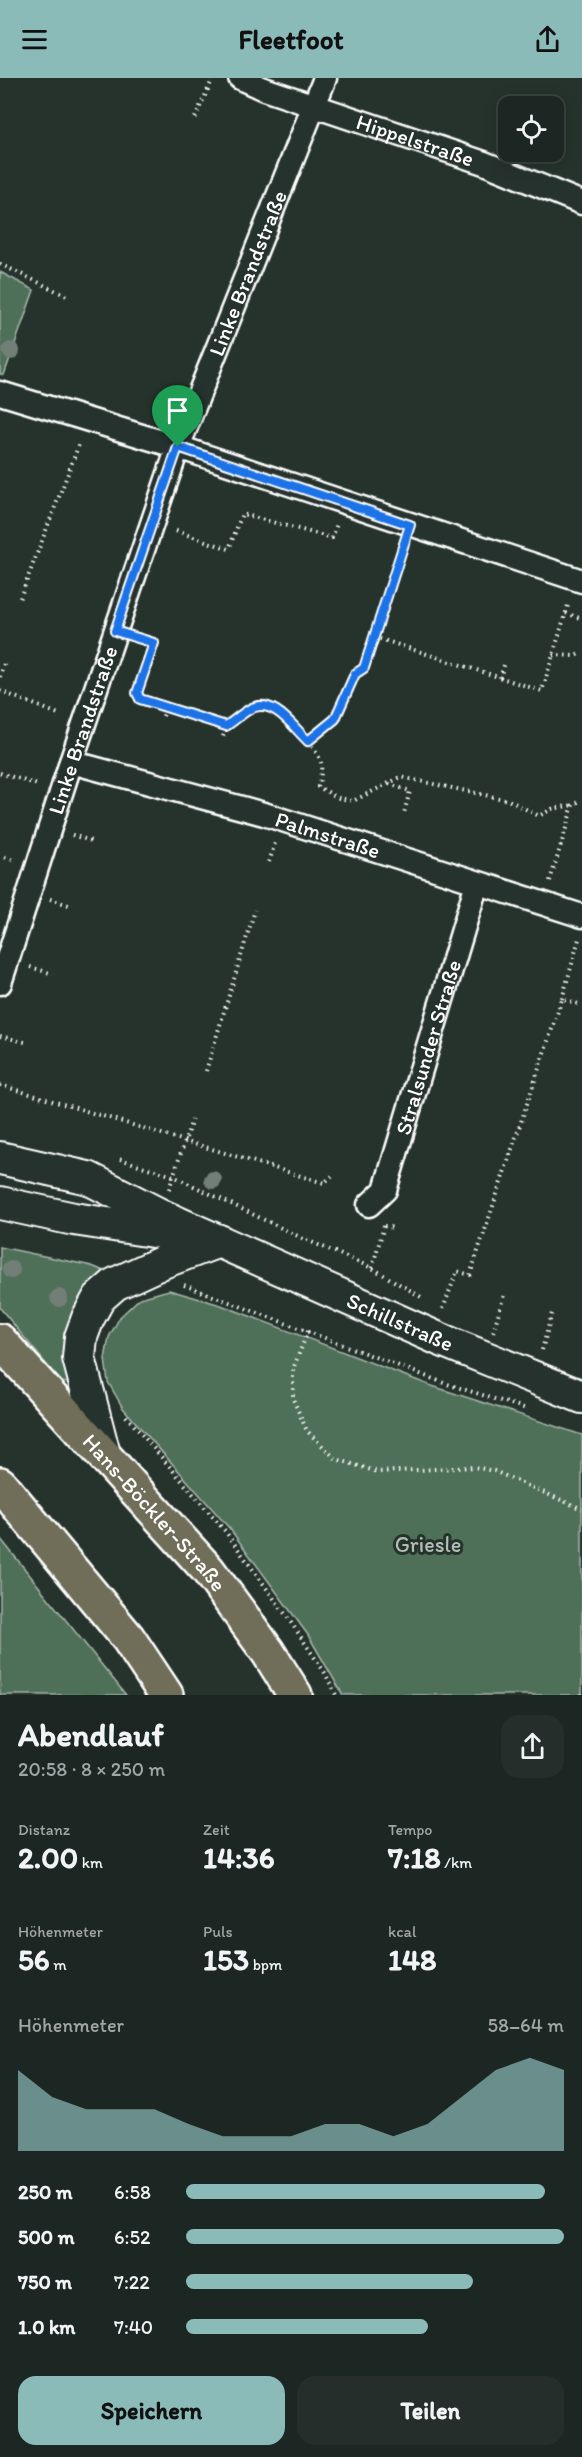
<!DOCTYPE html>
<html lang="de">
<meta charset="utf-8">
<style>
:root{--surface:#1c2622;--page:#252e2a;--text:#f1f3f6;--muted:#a0a5a5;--line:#3a4340;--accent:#8bbbb9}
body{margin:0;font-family:Itim,sans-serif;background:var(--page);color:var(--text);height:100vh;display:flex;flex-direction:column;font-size:22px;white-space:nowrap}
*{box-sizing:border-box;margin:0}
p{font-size:20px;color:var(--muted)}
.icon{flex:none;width:33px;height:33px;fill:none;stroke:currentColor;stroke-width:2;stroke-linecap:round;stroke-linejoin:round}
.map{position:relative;height:1617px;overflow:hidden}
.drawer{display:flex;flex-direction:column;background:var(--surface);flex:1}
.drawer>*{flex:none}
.tools{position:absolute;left:498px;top:18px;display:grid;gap:12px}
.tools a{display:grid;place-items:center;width:66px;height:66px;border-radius:12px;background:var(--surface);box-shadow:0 3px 15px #0003,0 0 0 2px var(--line);font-size:30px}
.pin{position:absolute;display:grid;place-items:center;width:51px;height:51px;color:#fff;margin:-62px -26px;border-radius:50% 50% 50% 0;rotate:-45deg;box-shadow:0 0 6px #0007}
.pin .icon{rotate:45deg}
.round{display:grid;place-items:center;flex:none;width:63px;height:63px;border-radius:18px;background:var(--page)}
.overview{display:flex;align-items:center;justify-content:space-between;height:102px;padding:0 18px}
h1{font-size:33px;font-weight:700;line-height:45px}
.stats{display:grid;grid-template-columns:repeat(3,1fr);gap:9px;height:102px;padding:6px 18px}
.stats div{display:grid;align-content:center}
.stats b{font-size:30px;font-weight:700}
.stats small{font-size:16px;font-weight:400}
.stats p{font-size:16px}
.chart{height:168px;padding:12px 18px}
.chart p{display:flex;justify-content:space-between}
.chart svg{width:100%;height:108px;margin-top:6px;fill:var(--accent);opacity:.7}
.primary-button{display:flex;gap:12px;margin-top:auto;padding:12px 18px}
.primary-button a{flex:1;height:69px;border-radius:18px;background:var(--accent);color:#111;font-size:24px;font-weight:700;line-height:69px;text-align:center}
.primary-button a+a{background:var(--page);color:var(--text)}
ul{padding:0 18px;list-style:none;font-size:20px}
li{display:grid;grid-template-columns:96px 72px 1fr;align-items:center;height:45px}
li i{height:15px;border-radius:8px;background:var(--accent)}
header{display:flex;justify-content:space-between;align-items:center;height:78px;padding:0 18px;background:var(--accent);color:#111;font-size:27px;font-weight:700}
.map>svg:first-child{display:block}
.green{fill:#4f6f59;stroke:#a7b7ac;stroke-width:1.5}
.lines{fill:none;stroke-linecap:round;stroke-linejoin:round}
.street-casing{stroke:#fff;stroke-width:27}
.secondary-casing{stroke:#fff;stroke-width:36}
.primary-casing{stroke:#fff;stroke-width:38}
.path{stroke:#fff;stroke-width:4;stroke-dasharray:1.5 4.5;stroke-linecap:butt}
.street{stroke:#26332d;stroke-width:22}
.secondary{stroke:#26332d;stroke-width:32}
.primary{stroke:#706e59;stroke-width:33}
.tree{fill:#727f77}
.route-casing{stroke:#fff;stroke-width:12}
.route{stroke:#1a73e8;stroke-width:8}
.labels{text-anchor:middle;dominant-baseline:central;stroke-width:6;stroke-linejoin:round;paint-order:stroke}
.street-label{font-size:22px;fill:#fff;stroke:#26332d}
.park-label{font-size:22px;fill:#b0beb4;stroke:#26332d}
</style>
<header><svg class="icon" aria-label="menu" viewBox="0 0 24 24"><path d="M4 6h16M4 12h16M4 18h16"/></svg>Fleetfoot<svg class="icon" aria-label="share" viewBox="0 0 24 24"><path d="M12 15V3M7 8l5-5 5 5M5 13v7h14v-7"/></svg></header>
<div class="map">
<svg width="582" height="1617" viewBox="0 0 582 1617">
<rect width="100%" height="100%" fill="#26332d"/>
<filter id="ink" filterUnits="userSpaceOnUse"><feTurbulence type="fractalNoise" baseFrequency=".0167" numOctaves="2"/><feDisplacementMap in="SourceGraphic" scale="12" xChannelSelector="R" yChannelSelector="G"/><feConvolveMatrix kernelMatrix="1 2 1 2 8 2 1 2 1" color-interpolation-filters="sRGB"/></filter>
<g filter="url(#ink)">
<g class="green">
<polygon points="0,194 34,212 4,297 0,296"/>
<polygon points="0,1169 92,1188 111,1196 67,1305 62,1304 56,1298 0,1230"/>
<polygon points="169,1212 221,1227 429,1307 582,1357 582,1617 343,1617 308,1557 230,1451 123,1330 108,1304 105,1281 109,1259 120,1239 140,1220"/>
<polygon points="0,1460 126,1617 0,1617"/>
</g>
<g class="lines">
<defs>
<g id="street">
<path id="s1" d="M240 0 264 11 484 85 582 125"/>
<polyline points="0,315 178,369 582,503"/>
<path id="s2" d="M71 684 264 736 582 838"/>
<path id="s3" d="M0 905 71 684 178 369 325 0"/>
<path id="s4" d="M369 1127 385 1112 477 805"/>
</g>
<g id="secondary">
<path id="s5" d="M0 1080 88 1100 162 1138 439 1261 582 1319"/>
<polyline points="0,1125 74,1141 179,1157"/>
<polyline points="105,1380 79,1280 81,1259 88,1240 99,1220 115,1206 163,1184 219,1163"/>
</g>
<g id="primary">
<path id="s6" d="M0 1263 208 1492 268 1574 295 1617"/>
<polyline points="0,1406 128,1560 166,1617"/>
</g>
</defs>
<use href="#street" class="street-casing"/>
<use href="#secondary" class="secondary-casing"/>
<use href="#primary" class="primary-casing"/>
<g class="path">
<polyline points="195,40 213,0"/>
<polyline points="0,186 69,219"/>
<polyline points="176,453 229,471 242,436 332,460 337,446"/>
<polyline points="20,520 80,364"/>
<polyline points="566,535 582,541"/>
<polyline points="374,559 542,613 569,524"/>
<polyline points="139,560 154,565 137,615 140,621 226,649 222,662"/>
<polyline points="553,577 575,578 582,575"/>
<polyline points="0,599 4,586"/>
<polyline points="500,600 505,584"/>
<polyline points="0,613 61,637"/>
<polyline points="163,638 166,629"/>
<path d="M226 649C237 641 249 627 263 628 278 628 318 669 321 685 322 693 320 702 318 709L339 720 353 723 401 699 508 722 539 738 552 731 573 727"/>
<polyline points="308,663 335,641 355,595 364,590 403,467"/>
<polyline points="0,695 38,707"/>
<polyline points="389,706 410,713 404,735"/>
<polyline points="72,757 91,763"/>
<polyline points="5,779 16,783"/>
<polyline points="269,784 275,765"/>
<polyline points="550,803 573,727 582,722"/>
<polyline points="50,821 72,828"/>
<polyline points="30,889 53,896"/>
<polyline points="562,921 579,861"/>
<polyline points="0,958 29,965"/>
<polyline points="206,993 255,832"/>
<polyline points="0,1007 324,1105 332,1098"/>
<polyline points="120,1081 173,1098 302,1160 372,1190 423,1220"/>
<polyline points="169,1111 192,1042"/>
<polyline points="384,1148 394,1150"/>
<polyline points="372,1190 384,1148 382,1145"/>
<polyline points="184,1207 444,1305 527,1331"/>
<polyline points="443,1231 457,1193 470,1197 562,921 582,927"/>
<polyline points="308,1253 293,1291 293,1321 307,1353 336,1381 378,1394 474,1389 494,1393 582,1431"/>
<polyline points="493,1254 504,1217"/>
<polyline points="542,1272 552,1235"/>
<polyline points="126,1338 225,1453 288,1540 325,1595 336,1617"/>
<polyline points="581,1617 582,1613"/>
</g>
<use href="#street" class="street"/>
<use href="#secondary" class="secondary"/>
<use href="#primary" class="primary"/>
</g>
<g class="tree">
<circle cx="11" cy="273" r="9"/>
<circle cx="213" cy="1102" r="9"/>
<circle cx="11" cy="1192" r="9"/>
<circle cx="59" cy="1220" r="9"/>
</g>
</g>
<g class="lines" filter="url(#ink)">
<defs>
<path id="route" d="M178 369 410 447 364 590 355 596 335 641 308 663C293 649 273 618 250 631 241 636 234 643 226 648L140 621 137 615 154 565 115 553Z"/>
</defs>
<use href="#route" class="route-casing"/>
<use href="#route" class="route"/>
</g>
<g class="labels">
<g class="street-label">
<text stroke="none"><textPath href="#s1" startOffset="186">Hippelstraße</textPath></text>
<text stroke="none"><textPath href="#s3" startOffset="752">Linke Brandstraße</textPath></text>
<text stroke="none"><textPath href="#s3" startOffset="266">Linke Brandstraße</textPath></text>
<text stroke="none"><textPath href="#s2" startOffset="267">Palmstraße</textPath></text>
<text stroke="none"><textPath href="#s4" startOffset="171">Stralsunder Straße</textPath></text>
<text stroke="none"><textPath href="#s5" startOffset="434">Schillstraße</textPath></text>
<text stroke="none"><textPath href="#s6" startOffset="231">Hans-Böckler-Straße</textPath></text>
</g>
<g class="park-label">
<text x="428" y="1466">Griesle</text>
</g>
</g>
</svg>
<div class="tools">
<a><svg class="icon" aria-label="locate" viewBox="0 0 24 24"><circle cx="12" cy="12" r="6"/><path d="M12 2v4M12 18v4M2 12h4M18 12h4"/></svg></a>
</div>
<div class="pin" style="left:178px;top:369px;background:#1e9e55"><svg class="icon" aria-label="arrive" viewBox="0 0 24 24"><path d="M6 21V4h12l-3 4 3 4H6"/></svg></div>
</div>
<section class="drawer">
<div class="overview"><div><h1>Abendlauf</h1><p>20:58 · 8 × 250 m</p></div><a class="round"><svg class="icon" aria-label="share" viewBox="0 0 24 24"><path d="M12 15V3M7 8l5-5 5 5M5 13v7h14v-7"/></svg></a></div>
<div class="stats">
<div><p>Distanz</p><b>2.00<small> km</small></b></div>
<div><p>Zeit</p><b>14:36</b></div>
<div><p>Tempo</p><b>7:18<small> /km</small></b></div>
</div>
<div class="stats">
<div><p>Höhenmeter</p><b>56<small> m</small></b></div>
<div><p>Puls</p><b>153<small> bpm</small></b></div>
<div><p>kcal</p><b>148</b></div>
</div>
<div class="chart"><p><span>Höhenmeter</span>58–64 m</p>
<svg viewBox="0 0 160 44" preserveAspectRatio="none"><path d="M0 44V11L10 22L20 27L30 27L40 27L50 33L60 38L70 38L80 38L90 33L100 33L110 38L120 33L130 22L140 11L150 6L160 11V44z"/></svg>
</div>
<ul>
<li><b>250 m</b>6:58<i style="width:95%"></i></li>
<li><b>500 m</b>6:52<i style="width:100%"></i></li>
<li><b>750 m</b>7:22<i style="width:76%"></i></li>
<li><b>1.0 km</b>7:40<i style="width:64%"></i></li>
</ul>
<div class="primary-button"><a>Speichern</a><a>Teilen</a></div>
</section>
